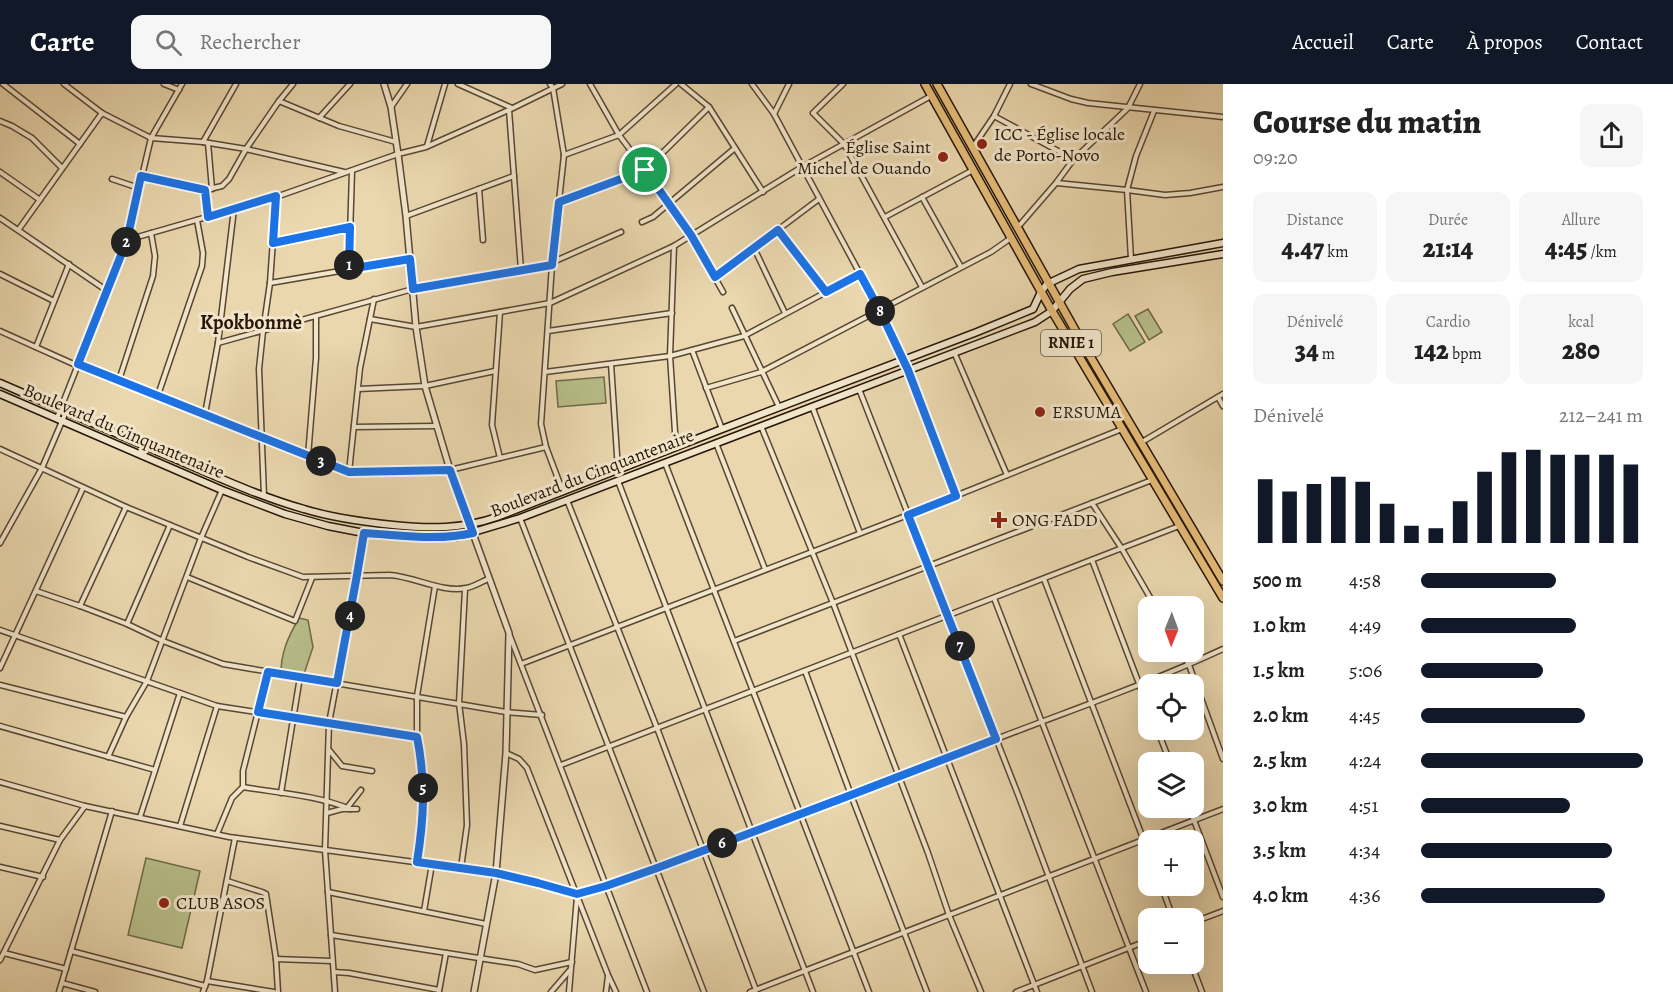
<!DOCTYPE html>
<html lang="fr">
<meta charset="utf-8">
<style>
:root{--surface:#fff;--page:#f6f6f6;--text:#222;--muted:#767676;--accent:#111827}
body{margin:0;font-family:Alegreya,serif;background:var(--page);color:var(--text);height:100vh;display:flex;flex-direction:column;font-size:22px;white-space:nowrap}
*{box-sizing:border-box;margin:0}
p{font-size:20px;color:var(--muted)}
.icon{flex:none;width:33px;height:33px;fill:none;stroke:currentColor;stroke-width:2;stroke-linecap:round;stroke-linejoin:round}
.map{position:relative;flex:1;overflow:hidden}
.details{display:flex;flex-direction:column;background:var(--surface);width:450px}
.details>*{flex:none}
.needle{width:39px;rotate:181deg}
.buttons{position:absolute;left:1138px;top:512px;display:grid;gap:12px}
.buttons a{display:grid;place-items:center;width:66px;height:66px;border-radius:12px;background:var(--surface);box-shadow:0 6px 24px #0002;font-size:30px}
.pin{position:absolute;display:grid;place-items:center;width:51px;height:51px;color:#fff;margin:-26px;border:3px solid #fff;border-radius:50%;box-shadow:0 2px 6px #0007}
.km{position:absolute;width:30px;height:30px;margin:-15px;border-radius:50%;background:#222;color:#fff;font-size:16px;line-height:30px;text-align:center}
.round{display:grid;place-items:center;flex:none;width:63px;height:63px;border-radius:12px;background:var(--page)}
.head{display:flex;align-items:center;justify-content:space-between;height:102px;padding:0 30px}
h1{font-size:33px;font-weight:800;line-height:45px}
.figures{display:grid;grid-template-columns:repeat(3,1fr);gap:9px;height:102px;padding:6px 30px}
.figures div{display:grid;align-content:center;border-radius:12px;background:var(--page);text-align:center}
.figures b{font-size:26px;font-weight:800}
.figures small{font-size:16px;font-weight:400}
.figures p{font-size:16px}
.chart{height:168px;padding:12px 30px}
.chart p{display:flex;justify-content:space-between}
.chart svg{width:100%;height:108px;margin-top:6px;stroke:var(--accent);stroke-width:6}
ul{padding:0 30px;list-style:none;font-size:20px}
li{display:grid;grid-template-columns:96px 72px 1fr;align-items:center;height:45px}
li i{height:15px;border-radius:8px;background:var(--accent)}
header{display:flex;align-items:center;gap:36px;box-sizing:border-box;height:84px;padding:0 30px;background:var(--accent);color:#fff}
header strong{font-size:28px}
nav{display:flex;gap:33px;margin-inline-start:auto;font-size:21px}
.search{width:420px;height:54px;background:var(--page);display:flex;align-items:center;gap:15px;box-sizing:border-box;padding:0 21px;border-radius:12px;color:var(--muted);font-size:22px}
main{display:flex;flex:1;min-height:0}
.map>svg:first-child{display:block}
.green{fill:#b7be8a;stroke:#6f6a4a;stroke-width:1.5}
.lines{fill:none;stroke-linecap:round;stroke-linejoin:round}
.minor-casing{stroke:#584633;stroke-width:7}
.tertiary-casing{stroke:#584633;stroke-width:8}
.secondary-casing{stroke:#27160a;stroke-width:9}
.trunk-casing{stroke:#27160a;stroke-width:10}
.minor{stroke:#f1e5ca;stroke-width:4}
.tertiary{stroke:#f1e5ca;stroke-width:5}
.secondary{stroke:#f1e5ca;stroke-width:6}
.trunk{stroke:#e5bc77;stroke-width:7}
.route-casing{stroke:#fff;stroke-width:12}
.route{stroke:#1a73e8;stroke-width:8}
.poi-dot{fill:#8f2418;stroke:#f1e5ca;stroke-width:2}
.labels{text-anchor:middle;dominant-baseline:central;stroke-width:6;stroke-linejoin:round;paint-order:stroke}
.shield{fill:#f1e5ca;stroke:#645444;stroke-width:1.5}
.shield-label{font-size:16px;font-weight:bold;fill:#27160a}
.poi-label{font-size:18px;fill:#27160a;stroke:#f1e5ca;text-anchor:start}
.street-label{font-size:18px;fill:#27160a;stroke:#f1e5ca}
.neighbourhood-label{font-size:20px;font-weight:bold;fill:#27160a;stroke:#f1e5ca}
</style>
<header>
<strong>Carte</strong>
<div class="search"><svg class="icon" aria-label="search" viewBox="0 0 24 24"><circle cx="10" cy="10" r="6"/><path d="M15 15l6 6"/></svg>Rechercher</div>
<nav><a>Accueil</a><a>Carte</a><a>À propos</a><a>Contact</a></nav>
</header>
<main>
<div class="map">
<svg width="1223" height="908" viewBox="0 0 1223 908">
<rect width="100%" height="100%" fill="#ead7ae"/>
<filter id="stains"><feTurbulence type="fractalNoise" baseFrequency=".00333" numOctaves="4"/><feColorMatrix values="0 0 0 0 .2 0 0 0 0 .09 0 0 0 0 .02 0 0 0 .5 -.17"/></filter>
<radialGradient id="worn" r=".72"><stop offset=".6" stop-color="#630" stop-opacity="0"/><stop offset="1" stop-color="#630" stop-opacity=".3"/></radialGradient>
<g class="green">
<polygon points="1148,225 1162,248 1149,256 1135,232"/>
<polygon points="1128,230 1145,258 1130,267 1113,240"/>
<polygon points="604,293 606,319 558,323 556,297"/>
<path d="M299 534 308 536 313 563 304 590 300 596 281 593C280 570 288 553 299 534Z"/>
<polygon points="146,774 200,787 182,864 128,851"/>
</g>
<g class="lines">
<defs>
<g id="minor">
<polyline points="3,0 80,60"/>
<polyline points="64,0 102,29 151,54 203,58 246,65 344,88"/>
<polyline points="164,0 179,6"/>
<polyline points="458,0 512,24"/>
<polyline points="550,0 553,4 564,71 552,181 541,340 546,363 563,408"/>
<polyline points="590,0 619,51 670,119 691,151 723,208"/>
<polyline points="681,0 709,23 763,108"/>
<polyline points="752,0 774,30 880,227 908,286 956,412"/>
<polyline points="843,0 813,29 844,60 922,203"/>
<polyline points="1031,0 1071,15 1088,19 1223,33"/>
<polyline points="279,17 339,42 396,58"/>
<polyline points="391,23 407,0"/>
<polyline points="509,26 521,186"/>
<polyline points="774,30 789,0"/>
<polyline points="994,32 1060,68 1073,76"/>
<polyline points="319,34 350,0"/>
<polyline points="0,37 12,42 32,54 62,84"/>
<polyline points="203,58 236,0"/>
<polyline points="208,59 212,105"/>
<polyline points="427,62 445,0"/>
<polyline points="973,63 994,32 1010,0"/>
<polyline points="564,71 619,51 676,0"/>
<polyline points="0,88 40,116"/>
<polyline points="142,92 205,106 222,102 229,95 246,65 279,17 293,0"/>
<polyline points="112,95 139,104"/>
<polyline points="1057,99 1127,106 1165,111 1190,109 1223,103"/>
<polyline points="479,105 483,156"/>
<polyline points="205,106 209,133"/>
<polyline points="922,113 961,183"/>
<polyline points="559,118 645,86 709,23"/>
<polyline points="406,132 514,92"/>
<polyline points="885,133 973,86"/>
<polyline points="0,134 106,206"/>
<polyline points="642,138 653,133 735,64"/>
<polyline points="1018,143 1056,99 1073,76 1128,24 1140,0"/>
<polyline points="19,145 102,29"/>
<polyline points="778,146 826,208"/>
<polyline points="127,156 276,113 398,70 426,63 513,24 562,0"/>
<polyline points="273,159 350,143"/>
<polyline points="674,162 670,272 676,363"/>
<polyline points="754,164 785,229"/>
<polyline points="1131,175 1127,106 1136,72 1154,27"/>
<polyline points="553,178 621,148"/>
<polyline points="349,185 352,87"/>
<polyline points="0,190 54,217"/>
<polyline points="715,193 819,115"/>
<polyline points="270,199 410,175"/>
<polyline points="732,224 779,323"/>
<polyline points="370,235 416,243 550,219 674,162 802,83 931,12"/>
<polyline points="0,247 78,282"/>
<polyline points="548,247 672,229"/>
<polyline points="218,259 413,205 552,181"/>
<polyline points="36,263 69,180"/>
<polyline points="692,266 722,345"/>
<polyline points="954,268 1007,391"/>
<polyline points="79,280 349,388 450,386 546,363"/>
<polyline points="611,280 618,386"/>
<polyline points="545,288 670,272 744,252 860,190"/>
<polyline points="119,296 153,192 155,172 151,149"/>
<polyline points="706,304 761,288 991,168 1011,154"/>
<polyline points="358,305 425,302 495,287"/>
<polyline points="859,305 1019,713 1092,908"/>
<polyline points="158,311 202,182 203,169 197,136"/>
<polyline points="1218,313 1223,322"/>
<polyline points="812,322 860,449"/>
<polyline points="205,330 218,259 234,125"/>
<polyline points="57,334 127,156 151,54 182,0"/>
<polyline points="761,342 833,519 928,769 949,831 981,908"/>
<polyline points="354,343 436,342"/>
<polyline points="1142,358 1223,310"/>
<polyline points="716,359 765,485"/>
<path d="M0 365 126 423 248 473 303 493 389 491C413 492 442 509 466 504 473 503 481 498 488 495"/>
<polyline points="308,372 316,274 316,232"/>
<polyline points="500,374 492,341 500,228"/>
<polyline points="665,379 869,908"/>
<polyline points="349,388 360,284 374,215"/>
<polyline points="618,397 813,908"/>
<polyline points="264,412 259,285 263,247 270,199 276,113"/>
<polyline points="567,416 657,644 756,906"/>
<polyline points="1092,419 1122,465 1155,522"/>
<polyline points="520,434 704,908"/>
<polyline points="0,459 42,384 66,328"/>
<polyline points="1092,476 1149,626"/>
<polyline points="187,493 295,537 312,494"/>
<polyline points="1044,495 1149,770"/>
<polyline points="36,507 80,522 127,540 163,557 223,580 506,628 542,631"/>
<polyline points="994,514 1146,908"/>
<polyline points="80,522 126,423"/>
<polyline points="127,540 170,441"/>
<polyline points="0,546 217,622 417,653"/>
<polyline points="899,550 1037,908"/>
<polyline points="510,552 647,908"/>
<polyline points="734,557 1152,396"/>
<polyline points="1181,567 1189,581 1223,675"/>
<polyline points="521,580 908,431 1122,345"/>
<polyline points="0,584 83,404"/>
<polyline points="805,587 851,711 927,908"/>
<polyline points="0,601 126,633"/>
<polyline points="0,642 155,686"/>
<polyline points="1157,645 1170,678"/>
<polyline points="329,666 342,682 372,687"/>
<polyline points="506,669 519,675 527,684 608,891 616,908"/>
<polyline points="108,673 126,633 147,597 201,454 222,406"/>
<polyline points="561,681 1179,442"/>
<path d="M0 698 85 722 229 753 496 789 538 799 577 810 606 802C738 754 868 704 999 654 1074 625 1150 599 1223 565"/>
<path d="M243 703C278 709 316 711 350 725"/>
<polyline points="281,709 300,593"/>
<polyline points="1189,723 1223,813"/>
<polyline points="347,724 361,706"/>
<polyline points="327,729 342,725 357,725"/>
<polyline points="140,733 180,609"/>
<polyline points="0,742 60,756"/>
<polyline points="180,742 217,622"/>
<polyline points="217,750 232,714 243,703 243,687 268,588"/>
<polyline points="417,778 424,731 421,675 417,653 417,612 435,502"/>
<polyline points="0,783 43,793"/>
<polyline points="461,784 467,741 464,660 459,619 465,505"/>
<polyline points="227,797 262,808 266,810 276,875 278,908"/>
<polyline points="1161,801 1173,834"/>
<polyline points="328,808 486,840"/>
<polyline points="424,827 432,780"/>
<polyline points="1194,838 1223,827"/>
<polyline points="331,851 498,877 518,880 535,886 572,878"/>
<polyline points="71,867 205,902"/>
<polyline points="4,869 66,885"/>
<polyline points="276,875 332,877"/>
<polyline points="0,876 60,756 85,722"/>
<polyline points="1191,879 1202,908"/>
<polyline points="334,888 349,889 439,906"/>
<polyline points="207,897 274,908"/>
<polyline points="62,899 95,908"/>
<polyline points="439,907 446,869"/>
<polyline points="59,908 112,727"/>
<polyline points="203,908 207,897 235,754"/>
<polyline points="335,908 325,766 329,639 357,491 364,449"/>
<polyline points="551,908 570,886"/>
<polyline points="569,908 577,813"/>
<polyline points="606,908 608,892"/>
<polyline points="750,908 1223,725"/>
<polyline points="1016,908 1149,856"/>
</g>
<polyline id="tertiary" points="384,0 391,23 398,70 406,132 416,243 425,302 450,386 509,549 506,669 496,789 474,908"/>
<g id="secondary">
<path d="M0 299C53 322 106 345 159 368 207 388 254 411 304 425 333 434 363 438 393 441 430 445 462 445 497 433L722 345 977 248 1033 225 1041 208 1047 200 1079 185 1223 159"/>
<polyline points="0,310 222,406 285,430 328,442 364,449 439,453 457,453 520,434 1035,238 1052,227 1070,205 1083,195 1112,188 1223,170"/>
</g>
<g id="trunk">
<polyline points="925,0 1052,227 1223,514"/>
<polyline points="937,0 1084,262 1223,497"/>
</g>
</defs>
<use href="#minor" class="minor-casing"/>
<use href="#tertiary" class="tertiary-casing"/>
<use href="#secondary" class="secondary-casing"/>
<use href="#trunk" class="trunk-casing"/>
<use href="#minor" class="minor"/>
<use href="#tertiary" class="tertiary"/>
<use href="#secondary" class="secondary"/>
<use href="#trunk" class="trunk"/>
</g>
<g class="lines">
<defs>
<path id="route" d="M645 86 691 151 715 193 778 146 826 208 860 190 880 227 908 286 956 412 908 431 996 655 851 711 657 784 606 802 577 810 538 799 496 789 417 778C424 734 426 698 417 653L258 628 268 588 337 599 357 491 364 449C400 451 437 457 473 449L450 386 349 388 78 280 127 156 141 92 205 106 208 133 276 112 273 159 350 143 349 185 410 175 413 205 552 181 559 118Z"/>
</defs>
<use href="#route" class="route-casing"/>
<use href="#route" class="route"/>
</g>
<g class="poi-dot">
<circle cx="982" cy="60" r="6"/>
<circle cx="943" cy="73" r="6"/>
<circle cx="1040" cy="328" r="6"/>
<path d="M996 427h6v6h6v6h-6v6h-6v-6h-6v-6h6z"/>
<circle cx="164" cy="819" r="6"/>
</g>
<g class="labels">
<rect class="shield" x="1041" y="246" width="60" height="26" rx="4.5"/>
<g class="shield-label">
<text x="1071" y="259">RNIE 1</text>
</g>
<g class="poi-label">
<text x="994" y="50">ICC - Église locale<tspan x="994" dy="21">de Porto-Novo</tspan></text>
<text x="931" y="63" text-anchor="end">Église Saint<tspan x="931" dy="21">Michel de Ouando</tspan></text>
<text x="1052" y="328">ERSUMA</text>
<text x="1012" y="436">ONG FADD</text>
<text x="176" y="819">CLUB ASOS</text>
</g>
<g class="street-label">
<text transform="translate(124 347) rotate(23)">Boulevard du Cinquantenaire</text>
<text transform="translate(592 389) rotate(-21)">Boulevard du Cinquantenaire</text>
</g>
<g class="neighbourhood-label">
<text x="251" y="238">Kpokbonmè</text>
</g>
</g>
<rect width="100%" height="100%" filter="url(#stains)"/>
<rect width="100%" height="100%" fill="url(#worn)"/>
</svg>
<div class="buttons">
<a><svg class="needle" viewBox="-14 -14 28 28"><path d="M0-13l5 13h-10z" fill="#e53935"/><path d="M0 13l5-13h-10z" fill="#767676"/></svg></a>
<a><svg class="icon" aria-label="locate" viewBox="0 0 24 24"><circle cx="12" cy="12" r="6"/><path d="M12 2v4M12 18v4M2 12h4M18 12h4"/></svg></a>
<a><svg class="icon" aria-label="layers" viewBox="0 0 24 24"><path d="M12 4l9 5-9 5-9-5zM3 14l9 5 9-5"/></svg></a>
<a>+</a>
<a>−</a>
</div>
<div class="pin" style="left:645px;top:86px;background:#1e9e55"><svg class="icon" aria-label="arrive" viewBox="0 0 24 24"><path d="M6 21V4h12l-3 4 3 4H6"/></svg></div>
<b class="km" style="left:349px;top:181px">1</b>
<b class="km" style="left:126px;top:158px">2</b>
<b class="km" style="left:321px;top:377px">3</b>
<b class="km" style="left:350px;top:532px">4</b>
<b class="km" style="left:423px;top:704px">5</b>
<b class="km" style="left:722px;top:759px">6</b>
<b class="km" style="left:960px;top:562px">7</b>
<b class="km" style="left:880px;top:227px">8</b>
</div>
<section class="details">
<div class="head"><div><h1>Course du matin</h1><p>09:20</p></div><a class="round"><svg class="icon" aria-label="share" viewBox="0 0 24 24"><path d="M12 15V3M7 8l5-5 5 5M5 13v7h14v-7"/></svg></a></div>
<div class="figures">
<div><p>Distance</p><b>4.47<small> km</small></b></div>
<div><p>Durée</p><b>21:14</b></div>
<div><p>Allure</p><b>4:45<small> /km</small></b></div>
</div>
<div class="figures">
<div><p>Dénivelé</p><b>34<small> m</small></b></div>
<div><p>Cardio</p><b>142<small> bpm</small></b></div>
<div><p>kcal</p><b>280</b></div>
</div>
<div class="chart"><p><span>Dénivelé</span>212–241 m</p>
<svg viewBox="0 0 160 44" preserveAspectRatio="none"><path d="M5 44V18M15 44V23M25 44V20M35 44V17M45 44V19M55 44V28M65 44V37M75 44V38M85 44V27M95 44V15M105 44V7M115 44V6M125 44V8M135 44V8M145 44V8M155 44V12"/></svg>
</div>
<ul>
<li><b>500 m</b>4:58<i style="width:61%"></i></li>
<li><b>1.0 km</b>4:49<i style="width:70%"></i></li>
<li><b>1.5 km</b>5:06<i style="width:55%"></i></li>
<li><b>2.0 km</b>4:45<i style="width:74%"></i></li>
<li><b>2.5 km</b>4:24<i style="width:100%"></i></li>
<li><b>3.0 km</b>4:51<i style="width:67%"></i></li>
<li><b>3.5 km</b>4:34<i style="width:86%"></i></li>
<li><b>4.0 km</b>4:36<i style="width:83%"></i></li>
</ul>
</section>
</main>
